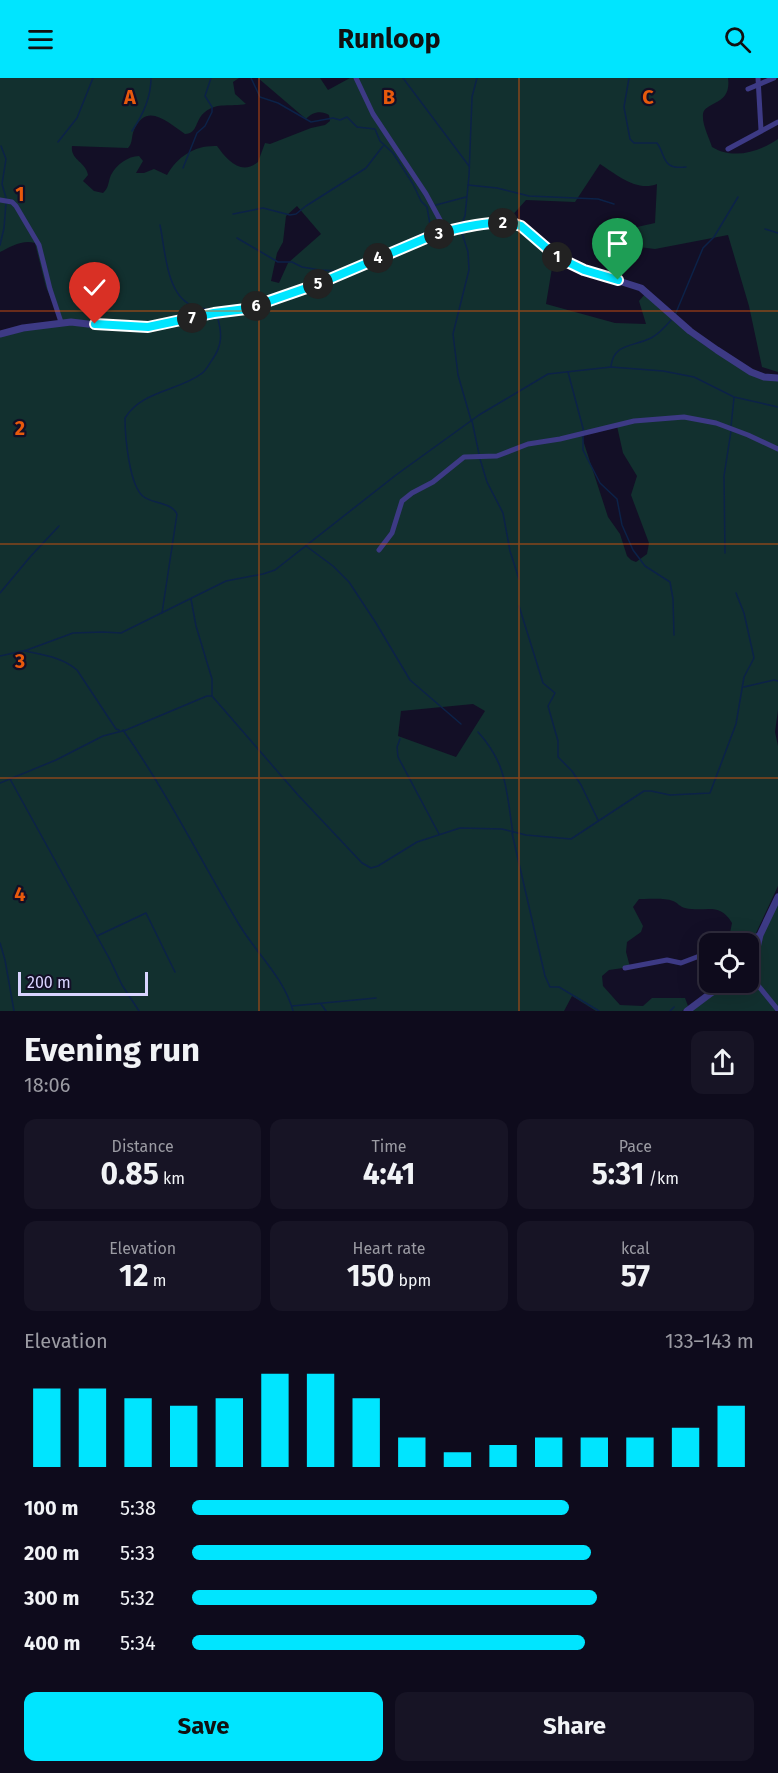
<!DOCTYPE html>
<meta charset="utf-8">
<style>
:root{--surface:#0e0b1c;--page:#171425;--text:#f1f3f6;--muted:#9b9ba3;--line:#2e2b3b;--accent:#00e5ff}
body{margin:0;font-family:"Fira Sans",sans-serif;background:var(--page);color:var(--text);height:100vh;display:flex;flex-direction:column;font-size:22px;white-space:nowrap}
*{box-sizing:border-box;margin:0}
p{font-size:20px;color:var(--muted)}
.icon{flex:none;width:33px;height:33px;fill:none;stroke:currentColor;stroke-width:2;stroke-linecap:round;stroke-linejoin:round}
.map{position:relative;height:933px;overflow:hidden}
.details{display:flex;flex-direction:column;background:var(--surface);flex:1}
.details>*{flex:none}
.tools{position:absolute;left:699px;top:855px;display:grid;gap:12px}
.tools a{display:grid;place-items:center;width:60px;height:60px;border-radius:12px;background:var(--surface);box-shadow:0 6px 24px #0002,0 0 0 2px var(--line);font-size:30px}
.scale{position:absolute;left:18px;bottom:15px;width:130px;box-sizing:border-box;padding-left:6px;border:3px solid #d9d4ff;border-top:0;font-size:16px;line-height:21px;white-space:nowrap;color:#d9d4ff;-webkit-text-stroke:4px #130f26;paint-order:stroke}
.pin{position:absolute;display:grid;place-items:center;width:51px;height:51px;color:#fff;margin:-62px -26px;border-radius:50% 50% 50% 0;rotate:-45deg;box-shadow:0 0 6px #0007}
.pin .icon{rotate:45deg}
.km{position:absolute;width:30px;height:30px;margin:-15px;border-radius:50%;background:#222;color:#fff;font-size:16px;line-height:30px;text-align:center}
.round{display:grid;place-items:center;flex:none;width:63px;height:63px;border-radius:12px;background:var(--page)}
.headline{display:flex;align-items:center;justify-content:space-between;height:102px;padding:0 24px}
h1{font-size:33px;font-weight:700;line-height:45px}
.figures{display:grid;grid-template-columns:repeat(3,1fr);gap:9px;height:102px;padding:6px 24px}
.figures div{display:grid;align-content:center;border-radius:12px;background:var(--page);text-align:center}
.figures b{font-size:30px;font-weight:700}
.figures small{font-size:16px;font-weight:400}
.figures p{font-size:16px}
.chart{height:168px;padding:12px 24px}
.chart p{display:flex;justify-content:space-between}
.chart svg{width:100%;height:108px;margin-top:6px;stroke:var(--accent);stroke-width:6}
.primary-button{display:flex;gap:12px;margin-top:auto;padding:12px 24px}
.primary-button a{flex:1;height:69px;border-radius:12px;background:var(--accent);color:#111;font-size:24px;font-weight:700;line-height:69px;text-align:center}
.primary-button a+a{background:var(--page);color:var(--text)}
ul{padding:0 24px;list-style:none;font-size:20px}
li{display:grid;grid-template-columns:96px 72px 1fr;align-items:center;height:45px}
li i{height:15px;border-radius:8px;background:var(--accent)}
header{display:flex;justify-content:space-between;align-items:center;height:78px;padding:0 24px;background:var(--accent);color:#111;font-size:27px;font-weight:700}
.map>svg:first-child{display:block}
.green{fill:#12302f;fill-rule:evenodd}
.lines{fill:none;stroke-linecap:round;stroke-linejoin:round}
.stream{stroke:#0c2248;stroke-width:1.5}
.minor{stroke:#3d3a85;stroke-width:5}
.tertiary{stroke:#3d3a85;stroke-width:7}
.route-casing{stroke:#fff;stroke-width:12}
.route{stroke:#00e5ff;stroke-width:8}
.grid{fill:none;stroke:#e8590c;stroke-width:1.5;stroke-opacity:0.55}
.grid-label{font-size:20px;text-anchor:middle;font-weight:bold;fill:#e8590c;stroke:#130f26;stroke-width:4.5;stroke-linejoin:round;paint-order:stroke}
</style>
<header><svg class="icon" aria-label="menu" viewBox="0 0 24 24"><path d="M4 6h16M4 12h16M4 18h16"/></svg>Runloop<svg class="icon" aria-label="search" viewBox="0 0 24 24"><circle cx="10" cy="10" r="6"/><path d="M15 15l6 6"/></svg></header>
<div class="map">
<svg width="778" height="933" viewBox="0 0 778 933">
<rect width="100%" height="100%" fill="#130f26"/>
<g class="green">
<path d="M0 0H239L233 4 235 16 246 26C231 29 217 24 205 34 195 41 198 56 185 56 168 45 147 23 134 52 131 59 133 65 128 70L72 68C70 82 86 84 88 97L83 103 94 113 103 115C109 110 108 104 111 97 116 87 128 78 139 78L143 83 136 95H144L154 91 167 97C178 78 195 67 217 68 227 82 241 98 258 84L265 65 270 66 311 50 325 47 330 43 329 37C321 32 312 34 306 41L258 0H320L328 12 350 0H728C732 28 705 23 703 36 702 47 709 59 712 69 733 82 759 74 778 61V294L762 289 749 228 728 157 655 171 623 167 637 149 655 145 657 106C637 114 617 97 600 86L575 124 526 122 510 140 523 145 555 172 546 226 615 245 646 246 639 223 645 216 704 267 735 284 778 302V632L775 654 778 668V808L756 855 750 888 748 866 728 865 732 845C719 823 706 835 685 830 680 829 678 825 673 823 665 820 653 821 644 821H639L633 829 643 848 641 854 627 864 626 874 630 889 609 892 602 898 603 908 620 927 643 928 652 920H685L688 928 682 933H596L572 918 564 933H0V255L61 244 46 209 35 165C23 161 10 169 0 174ZM297 128 321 156 288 185 279 205 271 203 277 175 283 164 286 138ZM617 348 623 375 637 398 631 417 649 465 647 476 636 484 631 482 627 478 620 456 608 439 581 356ZM473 626 485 633 456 679 398 658 401 633Z"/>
<polygon points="778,823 778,933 692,933 708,920 734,905 748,904 749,896 756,891 763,857"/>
</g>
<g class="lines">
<g class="stream">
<polyline points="403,0 469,88"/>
<path d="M629 0 624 29 630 61 634 65H657C666 77 661 92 686 89"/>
<path d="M132 53C143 37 151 19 151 0"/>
<polyline points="58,64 77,40 93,0"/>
<polyline points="1,68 6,81 2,106 6,120"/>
<polyline points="183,90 197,55 205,48 212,34 212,29 205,18 211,0"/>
<polyline points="468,107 497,110 529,118 598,121 614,126"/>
<polyline points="436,127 466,119"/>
<polyline points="233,136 263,130 290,137 296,136 306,128 366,90 383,68"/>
<path d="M160 147C165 170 166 216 191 227 198 230 206 231 214 232"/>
<polyline points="461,147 465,138 469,98 472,19 477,0"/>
<polyline points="765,151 778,155"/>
<polyline points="462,155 468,174 469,192 453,256 458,297 471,342"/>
<polyline points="237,160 278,184 292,184 302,189 320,192 340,193 431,152 427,129 421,123 413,106 393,75 380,63 375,51 357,49 347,39 340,42 333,40 311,44 278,25 260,19 251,0"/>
<polyline points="0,167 4,150 6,125"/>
<polyline points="675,237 703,170 714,159 738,119"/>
<path d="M611 288C614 265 633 269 651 260 659 256 666 248 672 241"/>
<polyline points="568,294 584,354"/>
<polyline points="472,343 479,376"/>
<polyline points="731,348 734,320"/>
<polyline points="583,358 583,372 600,405 617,421 622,447 633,472 645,488 670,504 673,521 674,557"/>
<polyline points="480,381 487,404 503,435 510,473 519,501"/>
<polyline points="306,468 333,488 349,504 376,545 410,602 461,646"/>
<polyline points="725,475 724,398 731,353"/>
<polyline points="0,515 30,479 59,448"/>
<polyline points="191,521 196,548 212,601 212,618 298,717 362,785 371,790 378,788 417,764 460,750 502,751 526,757 571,761 644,713 651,713 670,717 710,715 736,646 744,599 754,580 744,535 736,515"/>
<polyline points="519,528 543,605 555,615 548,628 558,663 558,679 572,693 581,707 598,742"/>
<path d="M162 535 177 436C171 424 154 426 144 419 129 409 125 357 125 340 141 313 178 313 201 296 206 293 209 286 212 282 223 267 222 254 217 238"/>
<path d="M25 573C43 577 62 579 77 592L116 651 119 652"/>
<polyline points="0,578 27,572 73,555 103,554 121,555 226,503 263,496 275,492 396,397 479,337 548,296 611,289 663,293 694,299 734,319 778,329"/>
<polyline points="744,609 774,602 778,603"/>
<path d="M123 652C167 714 201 783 240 848 258 877 284 900 293 933"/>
<path d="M478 654C508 687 506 713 513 755"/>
<polyline points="400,661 397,669 398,679 439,756"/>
<polyline points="10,701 109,880 122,907 139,933"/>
<polyline points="0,705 56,682 103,658 126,652 207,618 211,618"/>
<polyline points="512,755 545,898 550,909 559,909 599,933"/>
<polyline points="97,858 146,835 175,894"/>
<polyline points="0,865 5,882 14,933"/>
<polyline points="321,926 326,933"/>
<polyline points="292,928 376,920"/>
<polyline points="670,933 674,929"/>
</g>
<g class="minor">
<polyline points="356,0 373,36 426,116 446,153"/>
<polyline points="758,0 761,52"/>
<polyline points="748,11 774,0"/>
<polyline points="728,71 778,44"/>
<polyline points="0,122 12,124 16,128 39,167 50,211 61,244"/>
<polyline points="379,472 392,455 402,423 412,415 433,404 464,379 497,378 528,366 560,361 634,343 684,339 716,345 748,357 778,371"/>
<polyline points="731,866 760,857"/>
<polyline points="625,890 667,882 681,885 710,874"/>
<polyline points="748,895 778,932"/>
</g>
<g class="tertiary">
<polyline points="0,256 23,250 71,244 113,249 148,249 214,235 246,231 318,206 446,153 498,146 515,145 527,152 546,171 557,179 584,192 641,210 690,253 717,272 751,294 764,299 778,300"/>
<polyline points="748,892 754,883 760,857 778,819"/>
<polyline points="687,933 711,915 730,904"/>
</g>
</g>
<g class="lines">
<defs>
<path id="route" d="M95 246 148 249 214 235 246 231 318 206 431 158C453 151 499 139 521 148L557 179 584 192 618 202"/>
</defs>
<use href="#route" class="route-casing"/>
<use href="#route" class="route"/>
</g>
<path class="grid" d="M259 0V933M519 0V933M0 233H778M0 466H778M0 700H778"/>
<g class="grid-label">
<text x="130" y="26">A</text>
<text x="389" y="26">B</text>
<text x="648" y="26">C</text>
<text x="20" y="123">1</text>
<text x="20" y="357">2</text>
<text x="20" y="590">3</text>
<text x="20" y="823">4</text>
</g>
</svg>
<div class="tools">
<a><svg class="icon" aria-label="locate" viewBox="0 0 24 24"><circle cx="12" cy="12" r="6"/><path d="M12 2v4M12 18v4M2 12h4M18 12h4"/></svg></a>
</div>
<div class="scale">200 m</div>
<div class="pin" style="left:618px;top:202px;background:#1e9e55"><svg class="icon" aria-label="arrive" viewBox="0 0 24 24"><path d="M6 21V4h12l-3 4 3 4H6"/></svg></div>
<div class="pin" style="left:95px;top:246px;background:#d93025"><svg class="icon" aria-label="check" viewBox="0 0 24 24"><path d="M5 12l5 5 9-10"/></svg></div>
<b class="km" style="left:557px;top:179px">1</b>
<b class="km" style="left:503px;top:145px">2</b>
<b class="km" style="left:439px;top:156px">3</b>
<b class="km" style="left:378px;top:180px">4</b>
<b class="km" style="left:318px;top:206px">5</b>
<b class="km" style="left:256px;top:228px">6</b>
<b class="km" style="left:192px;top:240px">7</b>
</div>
<section class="details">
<div class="headline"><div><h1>Evening run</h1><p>18:06</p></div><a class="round"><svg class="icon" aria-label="share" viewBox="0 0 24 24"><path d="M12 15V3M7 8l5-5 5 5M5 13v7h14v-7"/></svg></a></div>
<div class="figures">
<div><p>Distance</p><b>0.85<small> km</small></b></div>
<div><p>Time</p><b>4:41</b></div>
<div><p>Pace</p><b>5:31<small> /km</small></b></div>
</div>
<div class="figures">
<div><p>Elevation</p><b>12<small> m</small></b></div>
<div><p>Heart rate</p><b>150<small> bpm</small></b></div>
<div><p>kcal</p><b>57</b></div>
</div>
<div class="chart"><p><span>Elevation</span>133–143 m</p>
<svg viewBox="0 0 160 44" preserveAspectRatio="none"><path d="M5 44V12M15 44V12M25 44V16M35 44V19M45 44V16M55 44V6M65 44V6M75 44V16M85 44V32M95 44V38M105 44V35M115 44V32M125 44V32M135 44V32M145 44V28M155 44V19"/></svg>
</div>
<ul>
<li><b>100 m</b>5:38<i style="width:67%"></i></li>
<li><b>200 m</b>5:33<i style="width:71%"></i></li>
<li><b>300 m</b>5:32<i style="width:72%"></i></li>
<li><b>400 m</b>5:34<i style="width:70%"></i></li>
</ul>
<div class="primary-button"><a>Save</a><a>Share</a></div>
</section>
